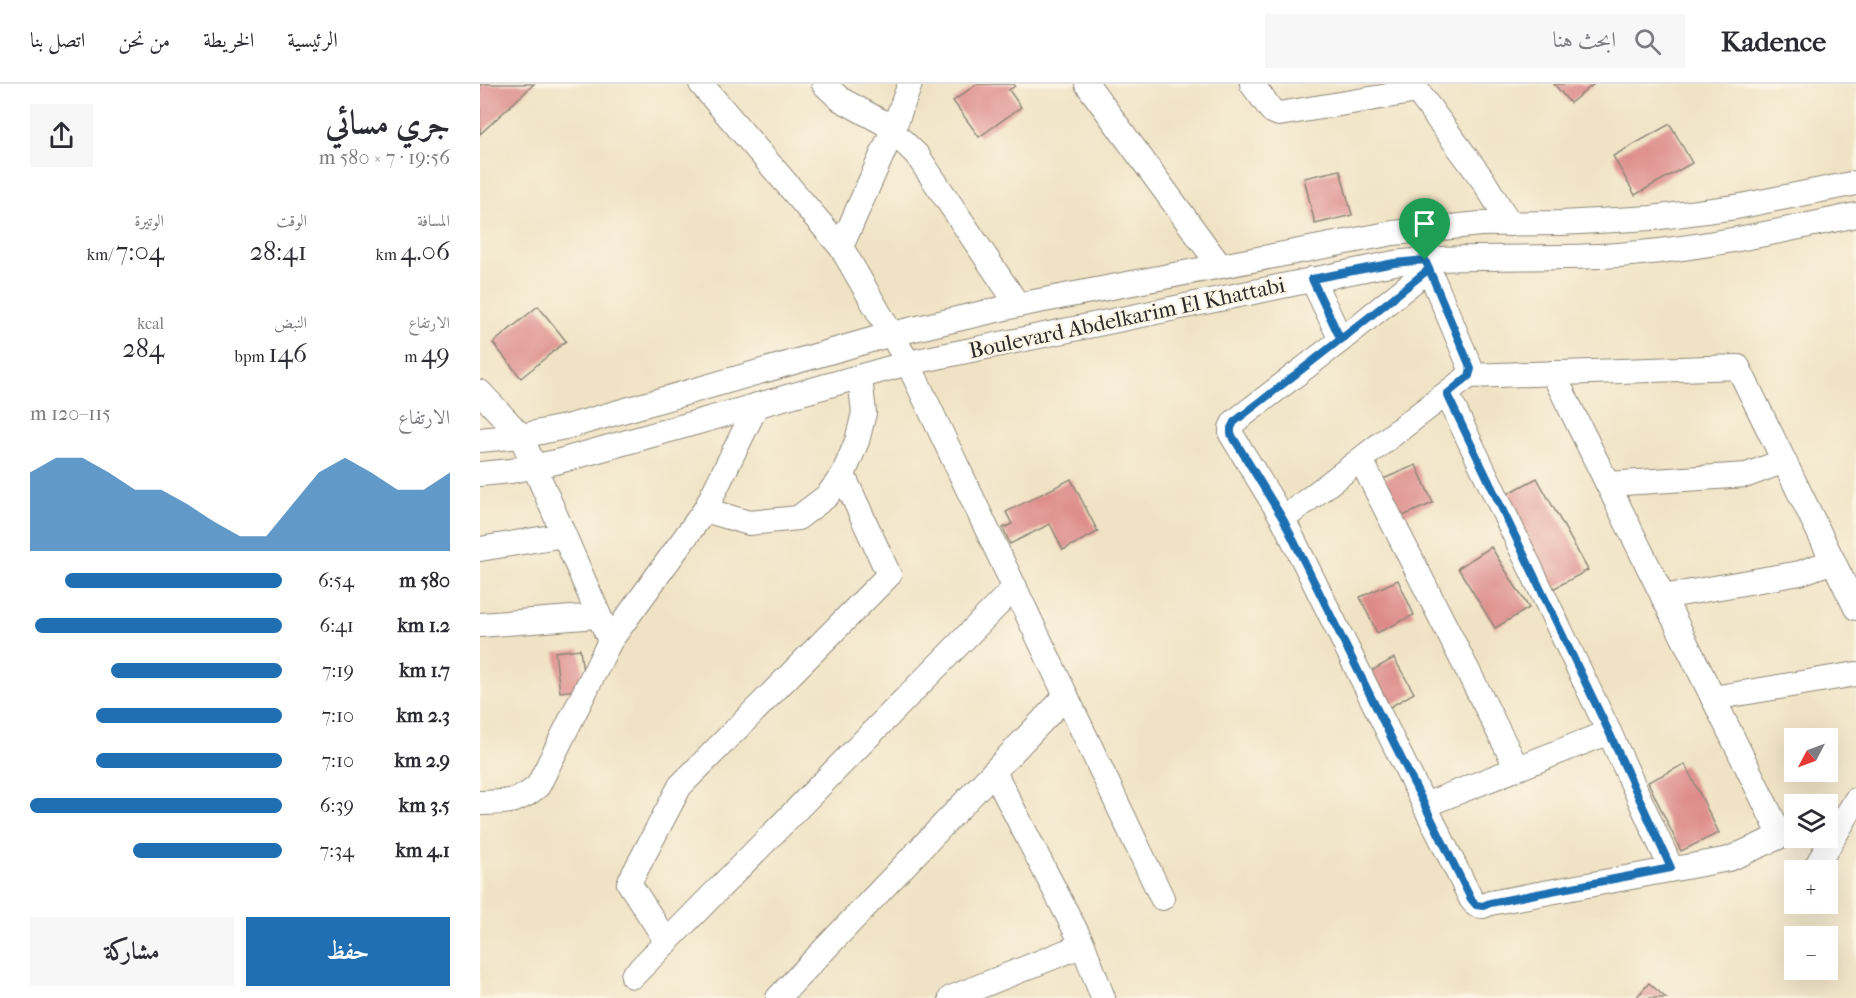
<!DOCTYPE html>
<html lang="ar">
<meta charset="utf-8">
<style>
:root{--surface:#fff;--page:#f7f7f7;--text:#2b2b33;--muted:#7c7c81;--line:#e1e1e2;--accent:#1f6fb2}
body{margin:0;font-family:"IM FELL French Canon",Amiri,serif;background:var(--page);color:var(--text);direction:rtl;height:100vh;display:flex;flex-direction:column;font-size:22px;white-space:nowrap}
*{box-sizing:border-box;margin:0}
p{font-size:20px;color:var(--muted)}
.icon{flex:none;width:33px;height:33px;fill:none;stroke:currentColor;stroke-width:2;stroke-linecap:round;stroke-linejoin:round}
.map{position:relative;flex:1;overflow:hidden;direction:ltr}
.drawer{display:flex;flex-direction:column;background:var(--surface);width:480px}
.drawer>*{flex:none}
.needle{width:39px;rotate:229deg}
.controls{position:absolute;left:1304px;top:644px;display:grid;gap:12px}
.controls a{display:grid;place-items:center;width:54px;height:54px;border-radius:0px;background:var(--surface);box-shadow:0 6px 24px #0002;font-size:30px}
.pin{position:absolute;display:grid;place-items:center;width:51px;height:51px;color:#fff;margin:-62px -26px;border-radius:50% 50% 50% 0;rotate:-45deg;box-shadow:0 0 6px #0007}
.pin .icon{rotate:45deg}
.round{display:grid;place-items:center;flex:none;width:63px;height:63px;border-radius:0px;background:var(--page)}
.headline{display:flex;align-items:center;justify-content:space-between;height:102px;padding:0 30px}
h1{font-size:33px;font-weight:600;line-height:45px}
.metrics{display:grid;grid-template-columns:repeat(3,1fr);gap:9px;height:102px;padding:6px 30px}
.metrics div{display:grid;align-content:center}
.metrics b{font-size:26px;font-weight:600}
.metrics small{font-size:16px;font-weight:400}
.metrics p{font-size:16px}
.chart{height:168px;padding:12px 30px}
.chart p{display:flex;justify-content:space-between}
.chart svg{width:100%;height:108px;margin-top:6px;fill:var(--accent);opacity:.7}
.primary-button{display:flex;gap:12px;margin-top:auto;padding:12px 30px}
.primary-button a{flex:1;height:69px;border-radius:0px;background:var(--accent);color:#fff;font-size:24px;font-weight:600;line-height:69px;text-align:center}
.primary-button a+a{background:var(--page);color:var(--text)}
ul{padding:0 30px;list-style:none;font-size:20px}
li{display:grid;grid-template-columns:96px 72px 1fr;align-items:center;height:45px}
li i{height:15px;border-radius:8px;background:var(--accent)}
header{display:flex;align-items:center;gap:36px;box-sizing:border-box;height:84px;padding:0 30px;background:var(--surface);border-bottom:2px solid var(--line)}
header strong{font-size:28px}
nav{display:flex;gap:33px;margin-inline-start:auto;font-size:21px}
.search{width:420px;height:54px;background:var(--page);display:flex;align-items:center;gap:15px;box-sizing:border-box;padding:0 21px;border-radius:0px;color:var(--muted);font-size:22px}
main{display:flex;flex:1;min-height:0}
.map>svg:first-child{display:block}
.building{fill:#dd8b8a}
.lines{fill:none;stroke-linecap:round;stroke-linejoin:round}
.minor-casing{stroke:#8e8778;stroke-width:26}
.minor{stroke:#fff;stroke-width:24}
.route-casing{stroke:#fff;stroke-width:12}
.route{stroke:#1f6fb2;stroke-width:8}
.labels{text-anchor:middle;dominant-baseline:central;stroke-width:4.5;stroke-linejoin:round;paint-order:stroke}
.street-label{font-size:22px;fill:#2b2b2b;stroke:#fcf5e5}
</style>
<header>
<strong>Kadence</strong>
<div class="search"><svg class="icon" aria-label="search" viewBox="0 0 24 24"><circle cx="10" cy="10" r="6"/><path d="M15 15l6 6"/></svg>ابحث هنا</div>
<nav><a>الرئيسية</a><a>الخريطة</a><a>من نحن</a><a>اتصل بنا</a></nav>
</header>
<main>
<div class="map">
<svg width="1376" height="914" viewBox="0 0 1376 914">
<rect width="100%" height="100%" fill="#fcf5e5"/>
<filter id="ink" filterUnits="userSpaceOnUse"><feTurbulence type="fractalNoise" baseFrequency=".0167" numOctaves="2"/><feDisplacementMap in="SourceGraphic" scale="12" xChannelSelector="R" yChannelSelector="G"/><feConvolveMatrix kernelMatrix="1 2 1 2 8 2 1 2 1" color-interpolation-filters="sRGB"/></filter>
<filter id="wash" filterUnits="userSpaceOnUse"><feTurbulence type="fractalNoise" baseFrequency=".008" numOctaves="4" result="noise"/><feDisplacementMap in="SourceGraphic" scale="24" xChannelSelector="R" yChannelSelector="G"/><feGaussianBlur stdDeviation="1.35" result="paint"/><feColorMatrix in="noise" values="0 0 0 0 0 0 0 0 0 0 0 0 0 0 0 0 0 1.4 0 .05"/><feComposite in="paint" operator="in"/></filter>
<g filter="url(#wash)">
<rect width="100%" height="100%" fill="#f0e3c5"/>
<g id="blocks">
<g class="building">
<polygon points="0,0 54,0 0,50"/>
<polygon points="497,0 534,0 535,2 529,6 541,23 499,53 473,17"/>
<polygon points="1074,0 1114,0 1090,19"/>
<polygon points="1190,40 1212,79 1155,111 1133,72"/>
<polygon points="860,86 872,131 835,140 824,94"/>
<polygon points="58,222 86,257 41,294 13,259"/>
<polygon points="936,381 953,419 918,434 901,396"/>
<polygon points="1057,394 1108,486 1071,506 1023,412"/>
<polygon points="591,395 618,448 583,466 570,440 530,460 523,444 532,440 526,428"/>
<polygon points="1011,463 1049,524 1015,544 978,484"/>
<polygon points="918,496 934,531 897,549 880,513"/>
<polygon points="100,565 105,605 80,608 75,568"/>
<polygon points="914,574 934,609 905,626 884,591"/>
<polygon points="1205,680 1239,749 1201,767 1168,698"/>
<polygon points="1169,899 1186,914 1156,914"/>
</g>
</g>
</g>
<g filter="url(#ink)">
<use href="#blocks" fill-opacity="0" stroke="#8e8778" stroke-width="1.5"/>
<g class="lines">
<defs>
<g id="minor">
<polyline points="221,0 361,163 428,279 682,814"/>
<polyline points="344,0 360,15 404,39 437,71 538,221"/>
<polyline points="607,0 740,182"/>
<polyline points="772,0 792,27 799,30 938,7"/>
<polyline points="932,0 1003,96 1030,140"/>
<polyline points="361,163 413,46 430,0"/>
<polyline points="949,185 861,256 754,338 751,344 751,350 803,435 991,815 996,821 1003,822 1010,819 1249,775 1301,752 1073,289"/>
<polyline points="832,195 861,256"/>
<polyline points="989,292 1258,283 1376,524"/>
<path d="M0 308 41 352 130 557 58 702C37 720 26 718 0 719"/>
<polyline points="967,310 1129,648 1191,784"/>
<polyline points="0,356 41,352 90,342 412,250 538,221 913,149 1000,140 1081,139 1172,134 1256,123 1376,99"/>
<polyline points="881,376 1037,684"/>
<path d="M0 390 31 387 76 378 428 279 914 179C988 170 1063 176 1138 171 1218 165 1297 148 1376 131"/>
<polyline points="1128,400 1267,391 1304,377"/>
<polyline points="225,426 269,439 318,434 347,412 363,391 377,357 384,329 380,293"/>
<polyline points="803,435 989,292 991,285 945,176"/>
<polyline points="0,465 84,451"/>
<polyline points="1183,513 1320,489 1353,477"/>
<polyline points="0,541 118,532"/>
<polyline points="130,557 225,426 277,321"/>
<polyline points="1233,614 1376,590"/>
<polyline points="514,688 603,861 623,914"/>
<polyline points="945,721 1129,648"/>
<polyline points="1334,786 1376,716"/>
<polyline points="187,858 149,799 200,702 409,491 363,391"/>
<polyline points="153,892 535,503"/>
<polyline points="298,914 586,612"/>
<polyline points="471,914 603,861"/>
</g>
</defs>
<use href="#minor" class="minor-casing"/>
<use href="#minor" class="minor"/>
</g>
</g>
<g class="lines" filter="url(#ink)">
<defs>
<path id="route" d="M945 176 914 179 832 195 861 256 949 185 991 285 989 292 967 310 1129 648 1191 784 1010 819 1003 822 996 821 991 815 803 435 751 350V344L754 338C820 287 885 237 949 185L945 176"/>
</defs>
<use href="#route" class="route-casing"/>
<use href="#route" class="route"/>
</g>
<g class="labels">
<g class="street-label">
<text transform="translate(647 234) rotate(-12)">Boulevard Abdelkarim El Khattabi</text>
</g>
</g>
</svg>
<div class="controls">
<a><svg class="needle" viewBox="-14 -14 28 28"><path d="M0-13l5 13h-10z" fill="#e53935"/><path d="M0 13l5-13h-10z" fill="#7c7c81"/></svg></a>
<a><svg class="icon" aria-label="layers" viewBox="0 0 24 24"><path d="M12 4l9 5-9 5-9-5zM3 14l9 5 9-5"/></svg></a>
<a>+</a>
<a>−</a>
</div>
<div class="pin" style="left:945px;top:176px;background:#1e9e55"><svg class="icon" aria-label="arrive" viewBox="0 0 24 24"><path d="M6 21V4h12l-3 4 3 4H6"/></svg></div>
</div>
<section class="drawer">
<div class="headline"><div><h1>جري مسائي</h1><p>19:56 · 7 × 580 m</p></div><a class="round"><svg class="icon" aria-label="share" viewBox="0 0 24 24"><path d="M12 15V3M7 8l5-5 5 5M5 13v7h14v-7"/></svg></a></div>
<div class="metrics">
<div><p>المسافة</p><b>4.06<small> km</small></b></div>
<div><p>الوقت</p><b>28:41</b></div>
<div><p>الوتيرة</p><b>7:04<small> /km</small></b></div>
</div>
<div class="metrics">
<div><p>الارتفاع</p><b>49<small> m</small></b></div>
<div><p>النبض</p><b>146<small> bpm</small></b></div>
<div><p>kcal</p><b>284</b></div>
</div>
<div class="chart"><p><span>الارتفاع</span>115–120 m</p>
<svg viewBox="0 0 160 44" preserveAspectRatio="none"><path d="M0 44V12L10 6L20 6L30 12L40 19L50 19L60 25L70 32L80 38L90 38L100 25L110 12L120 6L130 12L140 19L150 19L160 12V44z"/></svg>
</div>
<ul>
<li><b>580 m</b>6:54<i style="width:86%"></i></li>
<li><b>1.2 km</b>6:41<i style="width:98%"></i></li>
<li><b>1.7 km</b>7:19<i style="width:68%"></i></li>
<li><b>2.3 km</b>7:10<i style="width:74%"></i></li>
<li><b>2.9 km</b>7:10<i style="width:74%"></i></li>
<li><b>3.5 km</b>6:39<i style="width:100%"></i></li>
<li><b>4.1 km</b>7:34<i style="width:59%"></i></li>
</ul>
<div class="primary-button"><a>حفظ</a><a>مشاركة</a></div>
</section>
</main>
